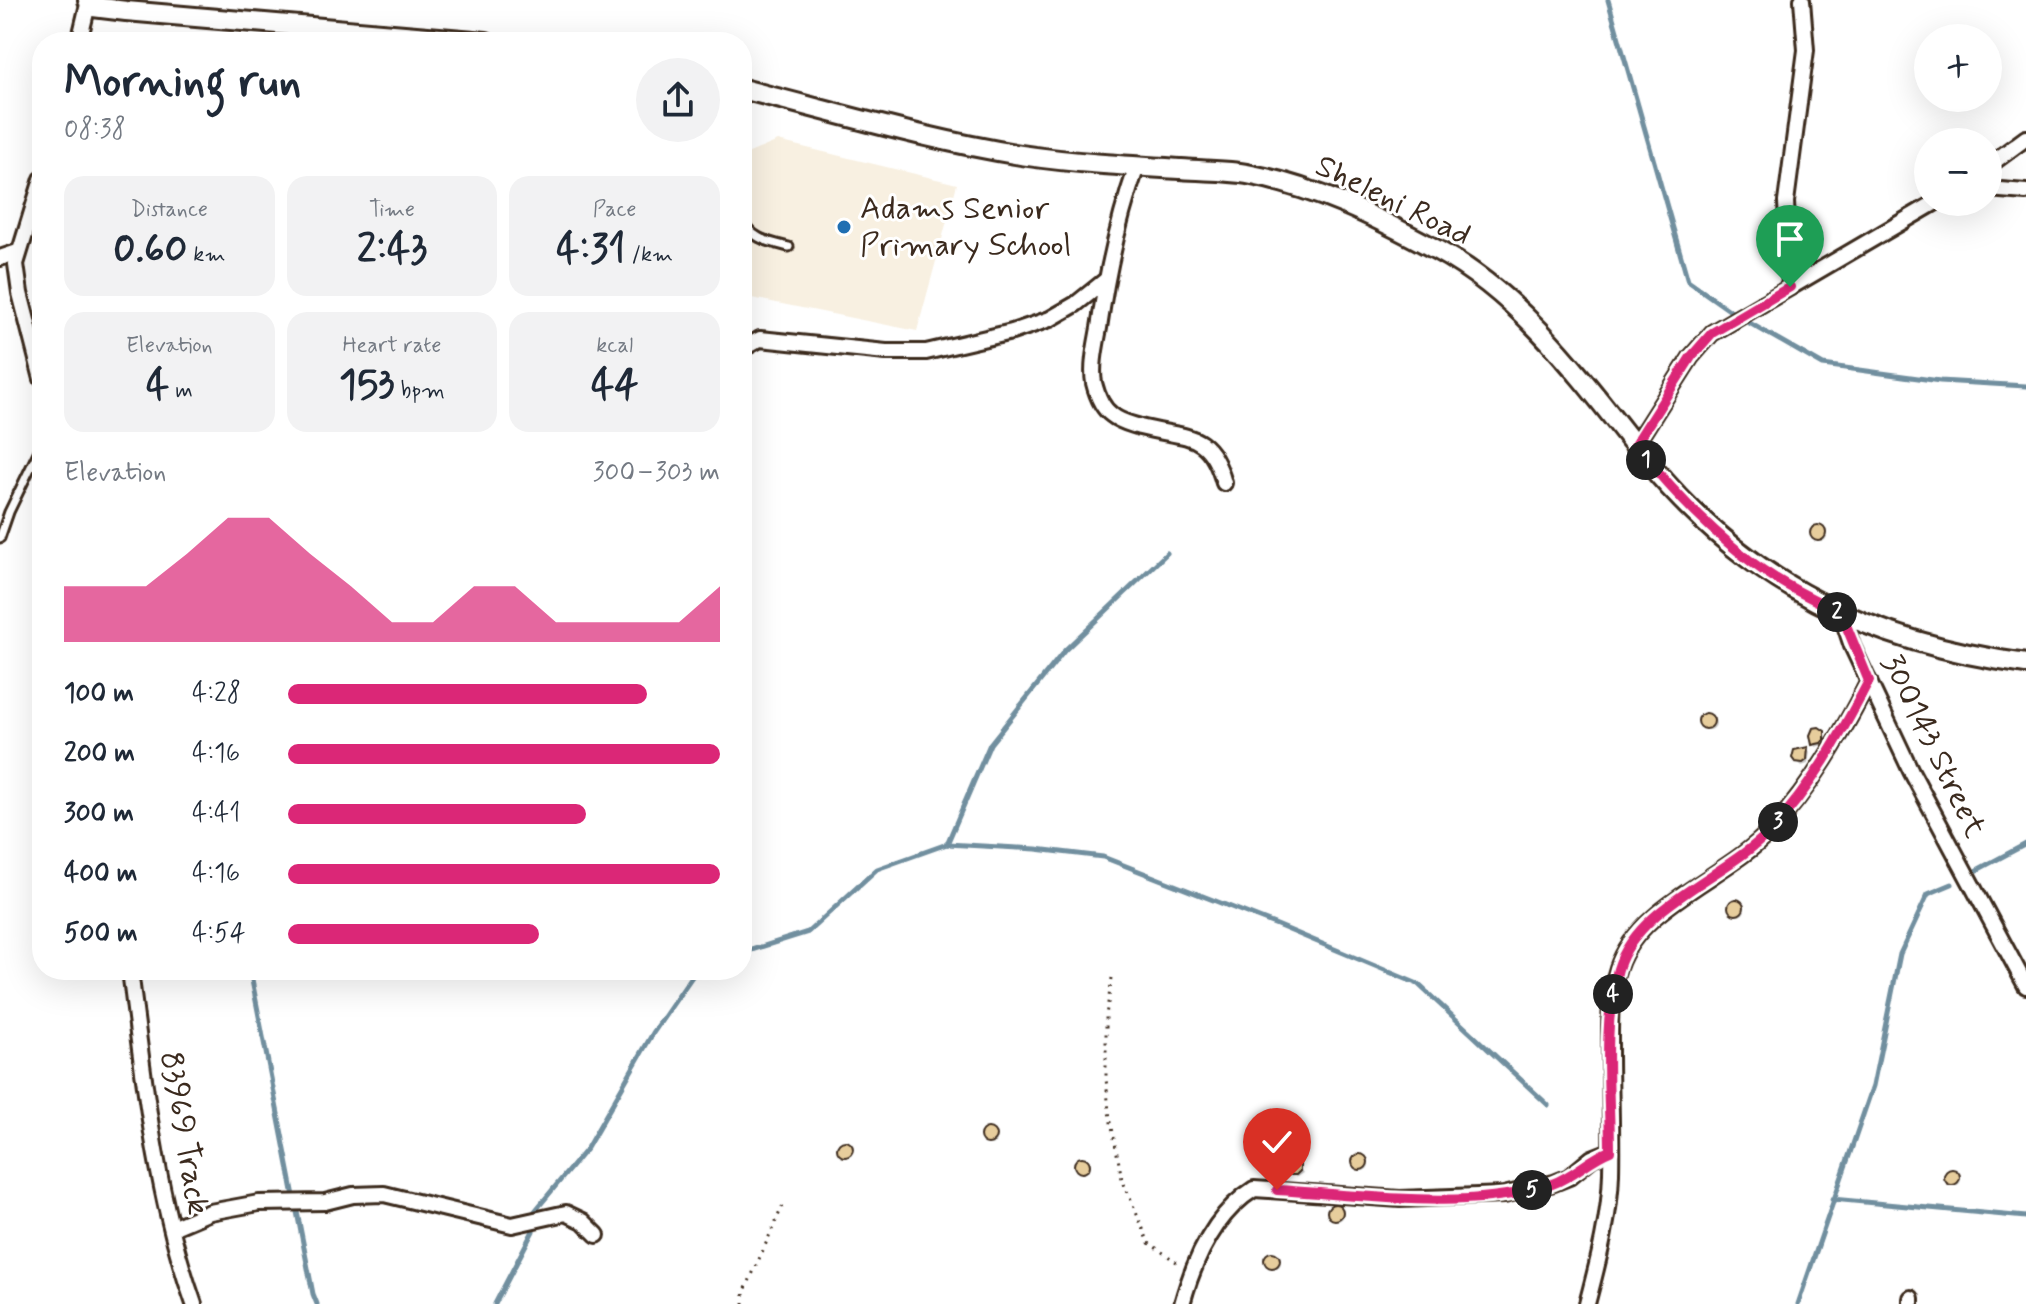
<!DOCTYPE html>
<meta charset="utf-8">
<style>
:root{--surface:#fff;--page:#f2f2f3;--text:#1f2937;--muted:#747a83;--accent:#db2777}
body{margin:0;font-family:Mynerve,sans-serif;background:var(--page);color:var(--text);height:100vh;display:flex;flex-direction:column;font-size:30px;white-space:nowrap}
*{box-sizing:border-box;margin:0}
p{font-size:26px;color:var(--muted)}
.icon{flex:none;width:44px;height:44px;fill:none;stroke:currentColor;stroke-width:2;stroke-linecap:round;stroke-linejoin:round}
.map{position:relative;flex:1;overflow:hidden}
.details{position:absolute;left:32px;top:32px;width:720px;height:948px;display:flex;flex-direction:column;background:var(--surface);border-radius:32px;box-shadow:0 8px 32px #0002}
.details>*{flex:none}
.controls{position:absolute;left:1914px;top:24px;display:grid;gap:16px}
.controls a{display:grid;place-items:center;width:88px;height:88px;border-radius:50%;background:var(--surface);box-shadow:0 8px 32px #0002;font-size:40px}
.pin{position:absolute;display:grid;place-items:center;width:68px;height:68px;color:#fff;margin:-82px -34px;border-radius:50% 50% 50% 0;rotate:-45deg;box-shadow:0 0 8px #0007}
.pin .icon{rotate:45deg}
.km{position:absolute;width:40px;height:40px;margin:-20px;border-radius:50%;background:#222;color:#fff;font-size:22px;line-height:40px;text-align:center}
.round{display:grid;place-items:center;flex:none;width:84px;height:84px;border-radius:42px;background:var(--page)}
.head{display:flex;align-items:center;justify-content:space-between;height:136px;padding:0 32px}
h1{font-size:44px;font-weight:700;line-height:60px}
.figures{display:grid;grid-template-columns:repeat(3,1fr);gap:12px;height:136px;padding:8px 32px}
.figures div{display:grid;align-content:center;border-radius:20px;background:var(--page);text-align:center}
.figures b{font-size:40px;font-weight:700}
.figures small{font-size:22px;font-weight:400}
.figures p{font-size:22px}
.chart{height:224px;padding:16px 32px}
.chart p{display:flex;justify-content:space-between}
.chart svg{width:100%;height:144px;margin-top:8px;fill:var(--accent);opacity:.7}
ul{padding:0 32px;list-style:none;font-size:26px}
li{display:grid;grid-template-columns:128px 96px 1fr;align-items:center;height:60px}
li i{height:20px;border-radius:10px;background:var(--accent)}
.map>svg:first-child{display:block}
.built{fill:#f8f0e1}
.shadow{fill:#0003}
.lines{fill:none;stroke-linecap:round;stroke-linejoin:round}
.stream{stroke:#718f9f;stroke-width:5}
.building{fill:#e7cd9c;stroke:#3b2a1e;stroke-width:2}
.service-casing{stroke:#3b2a1e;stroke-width:13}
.minor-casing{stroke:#3b2a1e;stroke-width:20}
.tertiary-casing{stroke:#3b2a1e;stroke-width:24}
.path{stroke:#3b2a1e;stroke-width:3;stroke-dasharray:2 6;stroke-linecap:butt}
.service{stroke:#fff;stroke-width:7}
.minor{stroke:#fff;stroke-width:14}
.tertiary{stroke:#fff;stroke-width:18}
.route-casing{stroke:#fff;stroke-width:16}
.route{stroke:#db2777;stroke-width:10}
.poi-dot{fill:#1f6fb2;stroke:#fff;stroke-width:3}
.labels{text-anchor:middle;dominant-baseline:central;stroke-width:6;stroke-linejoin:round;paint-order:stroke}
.street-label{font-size:32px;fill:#3b2a1e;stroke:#fff}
.poi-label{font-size:32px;fill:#3b2a1e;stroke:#fff;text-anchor:start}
</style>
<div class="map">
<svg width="2026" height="1304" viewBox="0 0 2026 1304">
<rect width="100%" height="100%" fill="#fff"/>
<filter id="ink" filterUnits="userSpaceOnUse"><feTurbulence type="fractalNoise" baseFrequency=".0125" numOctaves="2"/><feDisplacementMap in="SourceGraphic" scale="16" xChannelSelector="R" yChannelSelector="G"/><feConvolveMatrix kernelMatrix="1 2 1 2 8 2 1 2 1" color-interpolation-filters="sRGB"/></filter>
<g filter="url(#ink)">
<polygon class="built" points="778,141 957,184 917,331 747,297 742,270 742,156"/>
<g class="shadow">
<circle cx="1820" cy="535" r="7"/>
<circle cx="1709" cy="723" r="7"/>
<polygon points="1820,730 1828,738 1826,744 1816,747 1814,744"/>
<polygon points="1808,749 1810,752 1808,764 1802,766 1795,760"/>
<circle cx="1738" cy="909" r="7"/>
<circle cx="990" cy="1138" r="7"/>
<polygon points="1286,1133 1296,1138 1298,1144 1294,1150 1283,1143 1282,1137"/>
<circle cx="846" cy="1151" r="7"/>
<circle cx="1362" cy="1164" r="7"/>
<circle cx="1084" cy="1166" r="7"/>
<polygon points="1297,1163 1303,1173 1297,1177 1292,1175"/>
<circle cx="1954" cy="1179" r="7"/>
<circle cx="1337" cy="1214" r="7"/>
<circle cx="1274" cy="1262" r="7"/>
</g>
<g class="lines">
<g class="stream">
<polyline points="1608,0 1688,281 1739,317 1823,365 1940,381 2026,386"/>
<polyline points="947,844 990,744 1065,650 1167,553"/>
<polyline points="1977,870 2026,844"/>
<polyline points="742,953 808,932 877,869 947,844 1036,849 1103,857 1277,925 1418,984 1548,1105"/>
<polyline points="250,970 313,1294 317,1304"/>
<polyline points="1832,1199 2026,1217"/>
<polyline points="535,1211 587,1148 653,1033 695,972 699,970"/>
<polyline points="495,1304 533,1231"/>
<polyline points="1798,1304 1873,1086 1900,954 1928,894 1952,884"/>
</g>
</g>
<g class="building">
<circle cx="1818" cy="533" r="8"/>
<circle cx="1706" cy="721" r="8"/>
<polygon points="1813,728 1819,727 1825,731 1825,739 1821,743 1812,745 1810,735"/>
<polygon points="1808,747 1807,760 1803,763 1795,762 1792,758 1794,750"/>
<circle cx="1736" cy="907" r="8"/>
<circle cx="988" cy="1136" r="8"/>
<circle cx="1288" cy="1139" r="8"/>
<circle cx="845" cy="1149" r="8"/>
<circle cx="1360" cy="1162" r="8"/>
<polygon points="1290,1156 1300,1163 1300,1171 1296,1175 1291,1175 1285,1170"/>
<circle cx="1082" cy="1165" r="8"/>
<circle cx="1952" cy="1177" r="8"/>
<circle cx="1335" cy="1212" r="8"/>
<circle cx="1272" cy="1260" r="8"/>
</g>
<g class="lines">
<defs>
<g id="service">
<path d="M742 218C750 239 769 242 789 247"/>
<polyline points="0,538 9,512 42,444"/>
</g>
<g id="minor">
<polyline points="79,42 89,0"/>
<path d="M1137 166C1118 220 1107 272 1099 328 1096 345 1091 366 1094 383 1097 395 1102 408 1112 415 1120 422 1131 424 1140 427 1186 439 1209 429 1224 483"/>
<polyline points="1988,166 2026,138"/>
<polyline points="42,179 16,264 20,293 42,379"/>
<polyline points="1988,189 2026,192"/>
<polyline points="0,258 18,252"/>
<polyline points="1790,287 1786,202 1806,50 1802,0"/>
<polyline points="742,349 760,339 886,352 926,352 1012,332 1050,319 1076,304 1106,280"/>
<polyline points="1635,445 1691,357 1712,333 1936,202"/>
<polyline points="1841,613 1852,646 1911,771 2026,986"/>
<path d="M130 970C144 1081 156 1198 194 1304"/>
<polyline points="172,1228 210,1212 259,1203 325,1202 353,1195 384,1194 512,1225 566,1213 583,1221 597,1235"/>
<path d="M1182 1304C1194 1260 1214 1214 1254 1189L1400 1199 1504 1195 1554 1183 1569 1177 1592 1158 1610 1151"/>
<path d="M1587 1304C1598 1262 1610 1217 1611 1173 1612 1133 1610 1092 1610 1052 1610 1024 1609 995 1618 968 1639 905 1725 878 1769 832 1811 788 1841 735 1869 681"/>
<polyline points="1911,1304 1911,1298"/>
</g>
<g id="tertiary">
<polyline points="88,0 93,7 126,11 486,42"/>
<path d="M742 89C834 112 927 140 1021 155 1074 163 1128 166 1181 169 1203 171 1226 170 1247 174 1316 187 1376 217 1437 250 1525 297 1587 386 1648 462 1749 585 1871 643 2026 664"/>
</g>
</defs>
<use href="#service" class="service-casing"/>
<use href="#minor" class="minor-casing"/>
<use href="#tertiary" class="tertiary-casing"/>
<g class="path">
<polyline points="1112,978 1106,1015 1106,1078 1109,1112 1122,1179 1149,1243 1181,1265"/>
<polyline points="744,1304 744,1293 783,1205"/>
</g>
<use href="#service" class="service"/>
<use href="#minor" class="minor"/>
<use href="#tertiary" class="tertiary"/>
</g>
</g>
<g class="lines" filter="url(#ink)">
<defs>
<path id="route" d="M1277 1190C1362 1195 1470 1212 1552 1184 1574 1176 1589 1159 1610 1151 1610 1095 1602 1022 1618 969 1637 906 1725 877 1769 832 1811 789 1841 734 1869 681L1841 613C1807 596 1773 580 1744 556 1704 524 1667 485 1635 445L1691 357 1712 333 1790 287"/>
</defs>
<use href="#route" class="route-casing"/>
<use href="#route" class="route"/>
</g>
<circle class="poi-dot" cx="844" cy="227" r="8"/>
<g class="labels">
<g class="street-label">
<text transform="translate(1393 201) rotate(26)">Sheleni Road</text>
<text transform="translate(1933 746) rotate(64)">300143 Street</text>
<text transform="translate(184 1133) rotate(80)">83969 Track</text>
</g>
<g class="poi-label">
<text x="860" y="209">Adams Senior<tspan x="860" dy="37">Primary School</tspan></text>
</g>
</g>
</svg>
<div class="controls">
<a>+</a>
<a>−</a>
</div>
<div class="pin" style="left:1790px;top:287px;background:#1e9e55"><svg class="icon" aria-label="arrive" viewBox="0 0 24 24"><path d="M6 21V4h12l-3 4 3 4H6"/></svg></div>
<div class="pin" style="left:1277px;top:1190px;background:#d93025"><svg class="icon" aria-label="check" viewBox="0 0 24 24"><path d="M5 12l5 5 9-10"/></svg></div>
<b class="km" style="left:1646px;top:460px">1</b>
<b class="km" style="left:1837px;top:612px">2</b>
<b class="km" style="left:1778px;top:822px">3</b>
<b class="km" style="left:1613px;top:994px">4</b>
<b class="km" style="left:1532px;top:1190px">5</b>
<section class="details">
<div class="head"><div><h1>Morning run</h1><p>08:38</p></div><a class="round"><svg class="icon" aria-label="share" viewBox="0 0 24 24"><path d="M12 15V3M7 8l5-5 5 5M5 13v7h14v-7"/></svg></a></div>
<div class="figures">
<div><p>Distance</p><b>0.60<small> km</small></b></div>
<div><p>Time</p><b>2:43</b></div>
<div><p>Pace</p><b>4:31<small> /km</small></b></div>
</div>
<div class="figures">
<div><p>Elevation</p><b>4<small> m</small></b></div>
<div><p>Heart rate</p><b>153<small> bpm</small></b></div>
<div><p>kcal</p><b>44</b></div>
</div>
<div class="chart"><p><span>Elevation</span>300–303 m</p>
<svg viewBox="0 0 160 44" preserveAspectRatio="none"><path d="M0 44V27L10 27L20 27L30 17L40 6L50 6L60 17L70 27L80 38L90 38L100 27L110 27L120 38L130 38L140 38L150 38L160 27V44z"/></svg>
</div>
<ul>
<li><b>100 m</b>4:28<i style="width:83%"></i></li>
<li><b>200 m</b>4:16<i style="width:100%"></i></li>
<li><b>300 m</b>4:41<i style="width:69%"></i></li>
<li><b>400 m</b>4:16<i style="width:100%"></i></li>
<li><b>500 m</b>4:54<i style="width:58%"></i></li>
</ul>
</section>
</div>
